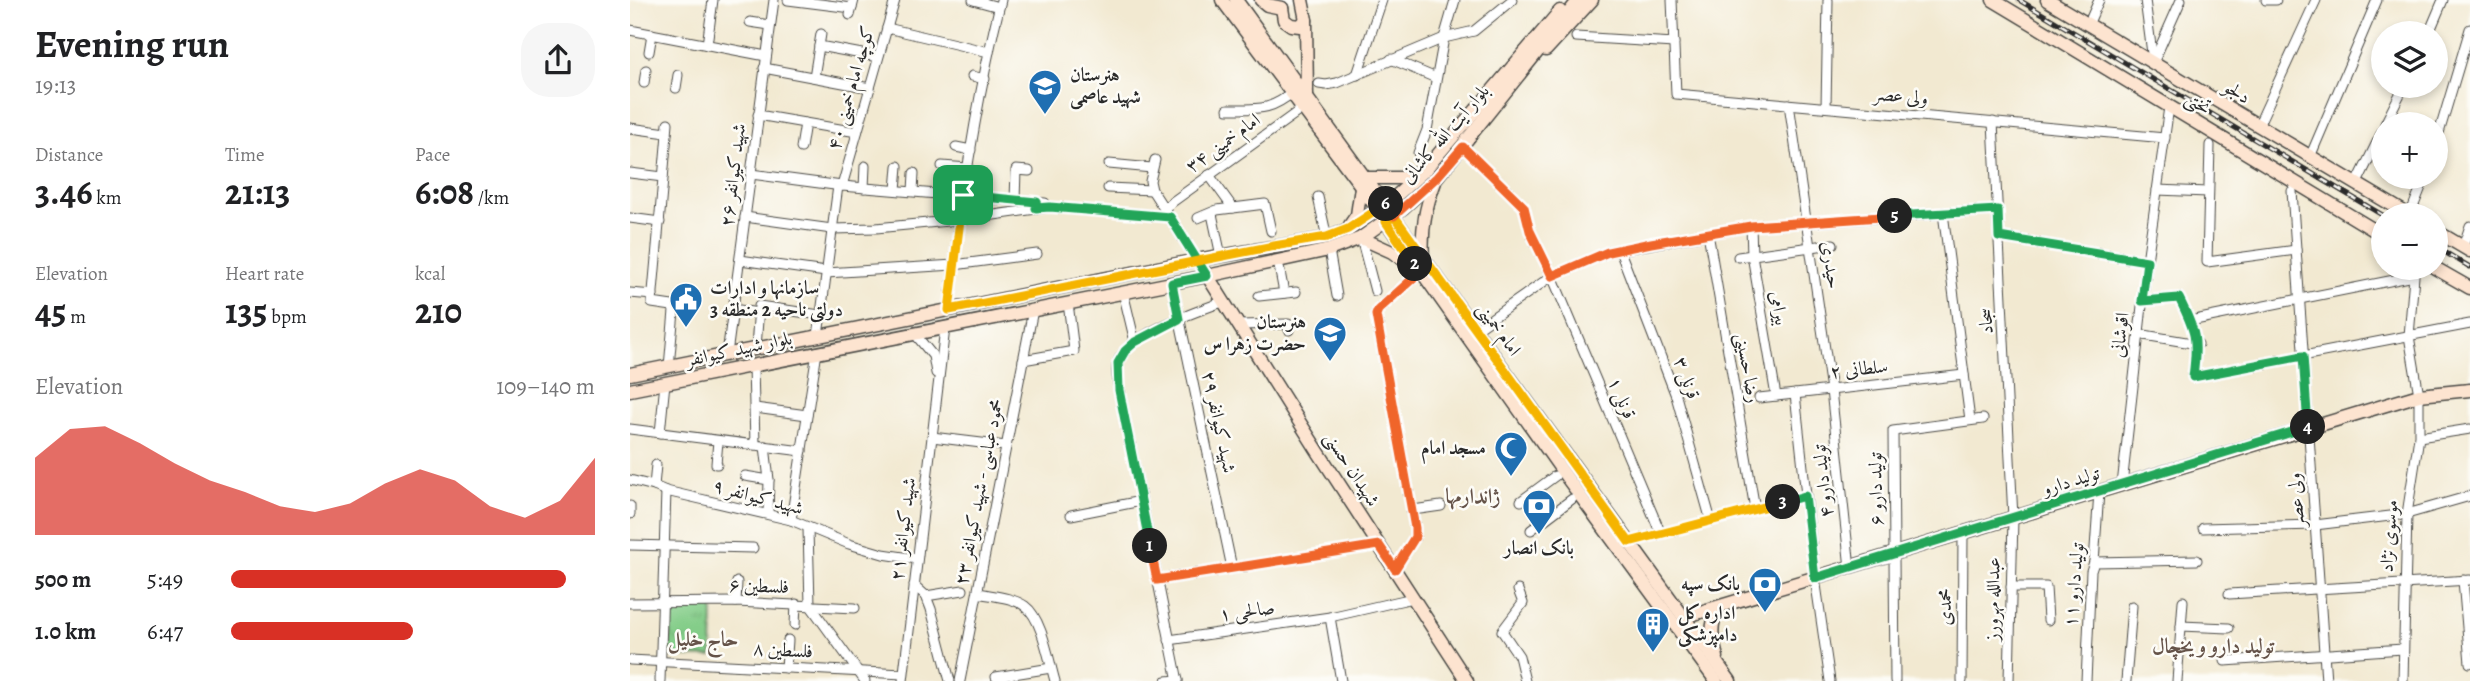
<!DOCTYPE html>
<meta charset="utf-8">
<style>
:root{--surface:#fff;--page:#f6f6f6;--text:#202124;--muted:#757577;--accent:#d93025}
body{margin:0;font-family:Alegreya,Amiri,serif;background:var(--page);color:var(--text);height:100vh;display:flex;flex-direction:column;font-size:26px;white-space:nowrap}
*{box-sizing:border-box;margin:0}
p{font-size:23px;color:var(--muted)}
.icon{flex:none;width:38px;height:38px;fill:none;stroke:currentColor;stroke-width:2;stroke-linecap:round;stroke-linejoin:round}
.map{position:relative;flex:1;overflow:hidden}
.sheet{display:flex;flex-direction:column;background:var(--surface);width:630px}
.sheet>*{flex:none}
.tools{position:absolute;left:1741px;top:21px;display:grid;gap:14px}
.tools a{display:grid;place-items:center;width:77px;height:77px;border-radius:50%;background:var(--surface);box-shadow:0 4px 10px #0003;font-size:35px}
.pin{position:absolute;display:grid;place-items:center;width:60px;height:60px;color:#fff;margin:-30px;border-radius:14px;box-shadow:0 4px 10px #0006}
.km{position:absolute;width:35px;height:35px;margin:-18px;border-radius:50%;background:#222;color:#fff;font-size:19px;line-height:35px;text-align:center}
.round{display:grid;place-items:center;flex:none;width:74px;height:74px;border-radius:28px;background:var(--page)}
.summary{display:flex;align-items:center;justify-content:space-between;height:119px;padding:0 35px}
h1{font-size:38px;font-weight:700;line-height:52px}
.metrics{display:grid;grid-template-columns:repeat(3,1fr);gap:10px;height:119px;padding:7px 35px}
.metrics div{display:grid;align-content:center}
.metrics b{font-size:35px;font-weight:700}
.metrics small{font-size:19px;font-weight:400}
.metrics p{font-size:19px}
.chart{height:196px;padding:14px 35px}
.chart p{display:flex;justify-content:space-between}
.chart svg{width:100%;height:126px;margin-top:7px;fill:var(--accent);opacity:.7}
ul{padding:0 35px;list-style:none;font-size:23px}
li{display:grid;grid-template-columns:112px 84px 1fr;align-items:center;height:52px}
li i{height:18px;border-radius:9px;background:var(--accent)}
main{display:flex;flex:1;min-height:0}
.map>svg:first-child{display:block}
.grass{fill:url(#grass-tufts);stroke:#587c5a;stroke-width:2}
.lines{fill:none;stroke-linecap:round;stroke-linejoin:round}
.street-casing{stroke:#494844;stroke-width:11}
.secondary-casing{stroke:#494844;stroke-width:15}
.street{stroke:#fff;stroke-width:9}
.secondary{stroke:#fde4d0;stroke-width:12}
.rail-casing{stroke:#2b2b2b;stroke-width:5}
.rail{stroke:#fdfcf7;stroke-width:2.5;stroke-dasharray:8;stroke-linecap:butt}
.split-1-casing{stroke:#fff;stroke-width:14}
.split-2-casing{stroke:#fff;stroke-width:14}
.split-3-casing{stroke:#fff;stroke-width:14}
.split-4-casing{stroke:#fff;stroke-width:14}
.split-5-casing{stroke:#fff;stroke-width:14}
.split-6-casing{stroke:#fff;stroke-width:14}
.split-7-casing{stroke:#fff;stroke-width:14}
.split-1{stroke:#22a559;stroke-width:9}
.split-2{stroke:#f0652b;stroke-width:9}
.split-3{stroke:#f5b400;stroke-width:9}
.split-4{stroke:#22a559;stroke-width:9}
.split-5{stroke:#22a559;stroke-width:9}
.split-6{stroke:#f0652b;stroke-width:9}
.split-7{stroke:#f5b400;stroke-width:9}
.labels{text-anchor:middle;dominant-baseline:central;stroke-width:5;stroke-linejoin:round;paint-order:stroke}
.poi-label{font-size:19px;font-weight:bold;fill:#2b2b2b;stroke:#fdfcf7;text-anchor:start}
.street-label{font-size:19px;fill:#2b2b2b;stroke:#fdfcf7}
.neighbourhood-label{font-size:21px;font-weight:bold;fill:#655349;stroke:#fdfcf7}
</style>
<main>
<section class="sheet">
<div class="summary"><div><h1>Evening run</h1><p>19:13</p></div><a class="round"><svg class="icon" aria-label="share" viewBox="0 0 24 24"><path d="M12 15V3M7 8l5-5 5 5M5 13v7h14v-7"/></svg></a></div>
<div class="metrics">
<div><p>Distance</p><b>3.46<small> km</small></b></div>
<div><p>Time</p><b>21:13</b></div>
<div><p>Pace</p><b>6:08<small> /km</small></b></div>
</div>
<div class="metrics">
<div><p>Elevation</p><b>45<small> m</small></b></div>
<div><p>Heart rate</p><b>135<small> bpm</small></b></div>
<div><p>kcal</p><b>210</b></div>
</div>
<div class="chart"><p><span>Elevation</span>109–140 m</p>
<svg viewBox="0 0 160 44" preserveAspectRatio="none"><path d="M0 44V17L10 7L20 6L30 12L40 19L50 25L60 29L70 34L80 36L90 33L100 26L110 21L120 25L130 34L140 38L150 32L160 17V44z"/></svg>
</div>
<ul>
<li><b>500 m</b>5:49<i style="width:92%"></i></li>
<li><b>1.0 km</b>6:47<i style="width:50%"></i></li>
</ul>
</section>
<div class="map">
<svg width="1840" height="681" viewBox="0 0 1840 681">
<defs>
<pattern id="grass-tufts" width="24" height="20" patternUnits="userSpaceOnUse" patternTransform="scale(1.75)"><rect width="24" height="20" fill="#84cd89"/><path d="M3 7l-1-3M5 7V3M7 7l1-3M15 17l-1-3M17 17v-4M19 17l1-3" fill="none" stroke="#72b076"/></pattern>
</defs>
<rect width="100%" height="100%" fill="#fdfcf7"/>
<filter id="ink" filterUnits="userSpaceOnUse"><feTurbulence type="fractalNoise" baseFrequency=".0143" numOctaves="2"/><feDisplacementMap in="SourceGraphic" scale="14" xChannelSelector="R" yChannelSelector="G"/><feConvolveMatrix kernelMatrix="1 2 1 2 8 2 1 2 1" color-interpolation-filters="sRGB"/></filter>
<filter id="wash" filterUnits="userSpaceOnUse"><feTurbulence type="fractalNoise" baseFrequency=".00686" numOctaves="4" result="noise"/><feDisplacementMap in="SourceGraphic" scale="28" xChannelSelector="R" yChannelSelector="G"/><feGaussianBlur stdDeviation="1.57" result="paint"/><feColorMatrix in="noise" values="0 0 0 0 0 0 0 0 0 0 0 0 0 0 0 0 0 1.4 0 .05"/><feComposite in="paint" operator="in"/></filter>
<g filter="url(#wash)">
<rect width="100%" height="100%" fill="#f2e9d1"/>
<polygon class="grass" points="83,606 82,657 42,656 40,654 41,607"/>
</g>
<g filter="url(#ink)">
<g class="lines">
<defs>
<g id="street">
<polyline points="158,0 222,8"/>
<polyline points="343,0 369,7"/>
<polyline points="1042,0 1046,94 1535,138"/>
<polyline points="1515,0 1523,61"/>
<polyline points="1636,0 1646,0"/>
<polyline points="220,15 224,0"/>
<polyline points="120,22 140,25"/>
<polyline points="1458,25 1469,0"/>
<polyline points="257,28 359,52"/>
<polyline points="0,30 136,56"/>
<polyline points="1799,33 1813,0"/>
<polyline points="946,37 1044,43"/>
<polyline points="77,45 83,0"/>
<polyline points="189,46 248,57"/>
<polyline points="19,52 22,34"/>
<polyline points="761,59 806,78"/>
<polyline points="1523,63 1551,0"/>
<polyline points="134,68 240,88"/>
<polyline points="727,75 752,0"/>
<polyline points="342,76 355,79"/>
<polyline points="184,77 191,34"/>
<polyline points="14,83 16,70"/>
<polyline points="689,84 696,85 707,83 814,38 844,31 882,0"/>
<polyline points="46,88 48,75"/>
<polyline points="1159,104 1201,390 1220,568"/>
<polyline points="1196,107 1198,0"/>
<path d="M598 109C631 109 640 111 666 90"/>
<polyline points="128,115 227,132"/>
<polyline points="1363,122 1383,518 1379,681"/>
<polyline points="38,123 22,303 42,306 44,311 39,367"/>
<polyline points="1755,124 1774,86"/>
<polyline points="1628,126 1686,0"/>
<polyline points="0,128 37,133"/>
<polyline points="1806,143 1840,29"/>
<polyline points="1580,145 1577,262 1666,250"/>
<polyline points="326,147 341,150"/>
<polyline points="833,147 894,207 900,231 922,276 1031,534"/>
<polyline points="171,148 175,123"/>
<polyline points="788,153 797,130 814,38 825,0"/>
<polyline points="1680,157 1747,0"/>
<polyline points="525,160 520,181 522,190 567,260"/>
<polyline points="479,164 522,168"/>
<polyline points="312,166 338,168"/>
<polyline points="0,173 33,177"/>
<polyline points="121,174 212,186 415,203"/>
<polyline points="579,175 603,208"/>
<polyline points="1726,185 1754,128"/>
<polyline points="212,186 265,0"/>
<polyline points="234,188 235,166"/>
<polyline points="478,188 522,190"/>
<polyline points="266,190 268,166"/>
<polyline points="1527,190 1578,192"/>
<polyline points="283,191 284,173"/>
<polyline points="1662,191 1696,681"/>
<polyline points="688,197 697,238"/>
<polyline points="385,200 386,170 399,171"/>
<polyline points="534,208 673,108"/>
<polyline points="1313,213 1340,420"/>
<polyline points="582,214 591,256"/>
<polyline points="1780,215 1795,177"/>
<polyline points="115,217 202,229 246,228 329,220 420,207 540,217"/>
<polyline points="0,218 30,222"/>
<polyline points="568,218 587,210 635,204 641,231"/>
<polyline points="1121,226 1122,255 1146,396"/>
<polyline points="1078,233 1125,509"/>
<polyline points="1369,237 1517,261"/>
<polyline points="731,238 745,291"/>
<polyline points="1833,247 1840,226"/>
<polyline points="699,250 707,296"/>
<polyline points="990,251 1046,396 1081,521"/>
<polyline points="1108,257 1203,244"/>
<polyline points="110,260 196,272"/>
<polyline points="648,261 654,293"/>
<polyline points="196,273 324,265 407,254"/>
<polyline points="542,283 602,568"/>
<polyline points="493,292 505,342"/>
<polyline points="0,293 23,295"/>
<polyline points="629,296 666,292"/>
<path d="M1512 301 1549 298C1566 333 1568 339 1563 377L1840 324"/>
<polyline points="103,309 128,313"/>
<path d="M319 310C330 206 346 101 371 0"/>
<polyline points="1560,321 1784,276 1779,336 1789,395 1789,437 1777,514 1773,681"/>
<polyline points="607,325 658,324 659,330"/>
<polyline points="845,330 922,276 978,252 1121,226 1368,210"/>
<polyline points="285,334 303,356 306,373"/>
<polyline points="1508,334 1568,344"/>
<polyline points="188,336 208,186"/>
<polyline points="126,348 129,306 190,315"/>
<polyline points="97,354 144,0"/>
<polyline points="393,360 444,351 438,303"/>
<polyline points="123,366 125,445"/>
<polyline points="1165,394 1185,578 1200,681"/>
<polyline points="1129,398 1334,375"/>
<polyline points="125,408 177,415"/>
<polyline points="0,429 172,451"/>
<polyline points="30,433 35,383"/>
<polyline points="302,437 376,446"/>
<polyline points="1789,437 1840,429"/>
<polyline points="135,446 139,480 138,514"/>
<polyline points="87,464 86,464 88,441"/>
<polyline points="115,476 139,480"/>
<polyline points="0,480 24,486 36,491 161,520 219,544 253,554 287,559"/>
<polyline points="1492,485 1517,261 1539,107"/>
<polyline points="24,486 26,465"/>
<polyline points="891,501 925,476"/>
<polyline points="783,510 811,506"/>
<polyline points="0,514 0,506"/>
<polyline points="441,515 511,501"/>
<polyline points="161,520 187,352"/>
<polyline points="1573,528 1685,525 1777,514 1840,496"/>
<polyline points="178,529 180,605 235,681"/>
<polyline points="901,530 942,499"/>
<polyline points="999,542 1176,496"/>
<polyline points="0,545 123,548"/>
<polyline points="1464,562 1567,560"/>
<polyline points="765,569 785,537 785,528 746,315 748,310 790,272"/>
<polyline points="527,580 749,545"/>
<polyline points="1833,580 1840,663"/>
<polyline points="284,585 296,596 301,609 320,681"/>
<polyline points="1381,587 1416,587 1418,620"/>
<polyline points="888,590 893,603 872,631 889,656 895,681"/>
<path d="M348 593C362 596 382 597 395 606 412 618 419 661 425 681"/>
<polyline points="1599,594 1840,580"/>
<polyline points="296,596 333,590"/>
<polyline points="106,602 107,582"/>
<polyline points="0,603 106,602 225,608"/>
<polyline points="700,617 711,681"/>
<polyline points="165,625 166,604"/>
<polyline points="1551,626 1599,628"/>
<polyline points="539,640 700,617 783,598"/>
<polyline points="0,660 273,674"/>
<polyline points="1595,661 1773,649"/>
<polyline points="156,668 158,640"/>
<polyline points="366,677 421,668"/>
<polyline points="30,681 36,491"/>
<polyline points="273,681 315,328"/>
<polyline points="330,681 403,310"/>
<polyline points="536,681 548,680"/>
<path d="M548 681 489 390C488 381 485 371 488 362 498 334 566 312 592 302"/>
<polyline points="1265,681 1263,431 1353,419"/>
<polyline points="1332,681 1333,533"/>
<polyline points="1456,681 1461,571 1464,562 1469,492"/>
<polyline points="1496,681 1502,606"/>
<polyline points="1547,681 1553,601"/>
</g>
<g id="secondary">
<polyline points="592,0 731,186 938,479 1086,681"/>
<polyline points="606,0 1100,681"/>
<polyline points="631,0 637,5 652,8"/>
<polyline points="672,0 676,20 677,97"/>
<polyline points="1363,0 1754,236"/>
<polyline points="1417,0 1779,215"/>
<polyline points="652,8 654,20 661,25 670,26 676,20"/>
<polyline points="916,50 962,0"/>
<polyline points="737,178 771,178 791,172"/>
<polyline points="720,225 727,215 731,187"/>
<polyline points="1806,231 1840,251"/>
<polyline points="731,238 762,252 783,267"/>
<path d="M793 257C791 230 795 207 805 182"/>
<polyline points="1805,268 1840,288"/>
<polyline points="575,272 689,453 837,681"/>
<polyline points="0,374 567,260 697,238 718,230 765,197 794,171 930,11"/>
<polyline points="0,390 577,276 699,250 731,238 773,208 807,177 949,0"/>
<polyline points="1054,617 1789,395 1840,390"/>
<path d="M1087 657C1082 639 1079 625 1089 608"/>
</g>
</defs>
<use href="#street" class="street-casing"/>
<use href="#secondary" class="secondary-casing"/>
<use href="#street" class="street"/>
<use href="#secondary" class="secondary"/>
<defs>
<g id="rail">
<polyline points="1389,0 1754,216"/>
<polyline points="1806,247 1840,267"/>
</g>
</defs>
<use href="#rail" class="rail-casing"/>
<use href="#rail" class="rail"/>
</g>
</g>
<g class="lines" filter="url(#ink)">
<defs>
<polyline id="split-1" points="333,195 407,202 408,205 406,208 420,207 540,217 577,276 542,283 549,319 505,342 495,351 488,363 489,390 520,546"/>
<polyline id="split-2" points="520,546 527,580 749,545 765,569 785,537 785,528 746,315 748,310 790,272 785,264"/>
<polyline id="split-3" points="785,264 756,222 764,216 999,542 1153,502"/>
<polyline id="split-4" points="1153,502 1175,496 1185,578 1678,427"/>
<path id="split-5" d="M1265 216 1368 210 1369 237 1517 261 1512 301 1549 298C1566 332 1568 339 1563 377L1673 356 1678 427"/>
<polyline id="split-6" points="756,204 764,216 807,177 833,147 894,207 900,231 922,276 978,252 1021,243 1121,226 1265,216"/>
<polyline id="split-7" points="333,195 319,310 644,246 697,237 718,229 756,204"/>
</defs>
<use href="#split-1" class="split-1-casing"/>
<use href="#split-2" class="split-2-casing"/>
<use href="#split-3" class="split-3-casing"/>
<use href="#split-4" class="split-4-casing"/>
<use href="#split-5" class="split-5-casing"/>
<use href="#split-6" class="split-6-casing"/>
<use href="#split-7" class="split-7-casing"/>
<use href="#split-1" class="split-1"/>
<use href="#split-2" class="split-2"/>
<use href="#split-3" class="split-3"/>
<use href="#split-4" class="split-4"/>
<use href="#split-5" class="split-5"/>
<use href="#split-6" class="split-6"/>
<use href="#split-7" class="split-7"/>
</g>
<defs>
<symbol id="school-pin" viewBox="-11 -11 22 30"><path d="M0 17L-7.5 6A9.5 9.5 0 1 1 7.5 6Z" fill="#1f6fb2" stroke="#fdfcf7"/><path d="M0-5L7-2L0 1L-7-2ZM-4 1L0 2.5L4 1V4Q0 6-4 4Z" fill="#fff"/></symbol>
<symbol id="civic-pin" viewBox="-11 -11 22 30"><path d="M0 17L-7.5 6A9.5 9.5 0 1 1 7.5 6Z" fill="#1f6fb2" stroke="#fdfcf7"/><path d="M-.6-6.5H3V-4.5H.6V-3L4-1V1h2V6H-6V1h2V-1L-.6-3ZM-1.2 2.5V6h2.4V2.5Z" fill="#fff"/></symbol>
<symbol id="mosque-pin" viewBox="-11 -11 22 30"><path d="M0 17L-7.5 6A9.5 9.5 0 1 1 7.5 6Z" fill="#1f6fb2" stroke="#fdfcf7"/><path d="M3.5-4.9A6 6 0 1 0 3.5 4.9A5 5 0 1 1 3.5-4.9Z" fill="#fff"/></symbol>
<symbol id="bank-pin" viewBox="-11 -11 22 30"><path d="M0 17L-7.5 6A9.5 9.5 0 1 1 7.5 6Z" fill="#1f6fb2" stroke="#fdfcf7"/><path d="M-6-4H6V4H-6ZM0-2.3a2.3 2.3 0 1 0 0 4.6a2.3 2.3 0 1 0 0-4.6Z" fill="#fff"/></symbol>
<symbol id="building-pin" viewBox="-11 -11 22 30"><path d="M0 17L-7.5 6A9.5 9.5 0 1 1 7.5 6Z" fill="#1f6fb2" stroke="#fdfcf7"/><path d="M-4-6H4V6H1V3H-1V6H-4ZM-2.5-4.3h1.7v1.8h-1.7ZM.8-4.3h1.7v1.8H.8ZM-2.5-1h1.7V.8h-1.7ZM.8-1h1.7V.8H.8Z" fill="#fff"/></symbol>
</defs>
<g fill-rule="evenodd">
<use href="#school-pin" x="396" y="67" width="38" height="52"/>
<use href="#civic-pin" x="37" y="280" width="38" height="52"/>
<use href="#school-pin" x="681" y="314" width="38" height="52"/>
<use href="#mosque-pin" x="862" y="429" width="38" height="52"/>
<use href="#bank-pin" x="890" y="487" width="38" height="52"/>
<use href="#bank-pin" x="1116" y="565" width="38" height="52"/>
<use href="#building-pin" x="1004" y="605" width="38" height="52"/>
</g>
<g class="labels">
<g class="poi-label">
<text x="440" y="75">هنرستان<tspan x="440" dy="22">شهید عاصمی</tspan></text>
<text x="80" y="288">سازمانها و ادارات<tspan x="80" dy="22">دولتی ناحیه 2 منطقه 3</tspan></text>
<text x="676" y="322" text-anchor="end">هنرستان<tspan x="676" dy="22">حضرت زهرا س</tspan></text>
<text x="856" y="448" text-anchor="end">مسجد امام</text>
<text x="909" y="548" text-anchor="middle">بانک انصار</text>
<text x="1110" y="584" text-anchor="end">بانک سپه</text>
<text x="1048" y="613">اداره کل<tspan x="1048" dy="22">دامپزشکی</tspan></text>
</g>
<g class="street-label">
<text transform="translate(221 88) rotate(-74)">کوچه امام خمینی ۴۰</text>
<text transform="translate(1607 92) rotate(31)">دلجو</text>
<text transform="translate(1271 96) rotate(5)">ولی عصر</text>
<text transform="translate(1568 103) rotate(32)">تختی</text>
<text transform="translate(815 134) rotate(-49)">بلوار آیت الله کاشانی</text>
<text transform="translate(593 143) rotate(-36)">امام خمینی ۳۴</text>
<text transform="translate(103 175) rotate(-83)">شهید کیوانفر ۲۶</text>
<text transform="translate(1201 265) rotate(82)">حیدری</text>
<text transform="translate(1149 308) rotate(81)">بیرامی</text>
<text transform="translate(1356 321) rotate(-93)">سجاد</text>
<text transform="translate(869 329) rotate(54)">امام خمینی</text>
<text transform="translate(1490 335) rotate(-83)">اقوشانی</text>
<text transform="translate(109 349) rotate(-12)">بلوار شهید کیوانفر</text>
<text transform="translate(1118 368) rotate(80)">رضا حسینی</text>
<text transform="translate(1229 369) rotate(-6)">۲ سلطانی</text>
<text transform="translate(1057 378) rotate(70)">قرنلی ۳</text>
<text transform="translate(992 398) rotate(67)">قرنلی ۱</text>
<text transform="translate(589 422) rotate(78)">شهید کیوانفر ۲۹</text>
<text transform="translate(722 469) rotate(57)">شهیدان حسنی</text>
<text transform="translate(1193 481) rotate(-96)">تولید دارو ۴</text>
<text transform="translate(1441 481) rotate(-17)">تولید دارو</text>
<text transform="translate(1246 489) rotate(-91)">تولید دارو ۶</text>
<text transform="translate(349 492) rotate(-79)">محمود عباسی - شهید کیوانفر ۲۳</text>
<text transform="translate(128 497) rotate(15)">شهید کیوانفر ۹</text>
<text transform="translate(1666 500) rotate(-94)">ولی عصر</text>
<text transform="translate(273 529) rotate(-83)">شهید کیوانفر ۲۱</text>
<text transform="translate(1759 536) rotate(-86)">موسوی نژاد</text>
<text transform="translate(1444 585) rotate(-85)">تولید دارو ۱۱</text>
<text transform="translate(129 586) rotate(2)">فلسطین ۶</text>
<text transform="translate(1363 599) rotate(-89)">عبدالله مهرورز</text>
<text transform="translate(1315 607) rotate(-89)">محمدی</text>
<text transform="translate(617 611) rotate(-8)">صالحی ۱</text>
<text transform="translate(153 650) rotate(3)">فلسطین ۸</text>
</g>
<g class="neighbourhood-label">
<text x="843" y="496">ژاندارمها</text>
<text x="73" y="639">حاج خلیل</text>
<text x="1583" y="646">تولید دارو و یخچال</text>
</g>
</g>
</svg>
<div class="tools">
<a><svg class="icon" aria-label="layers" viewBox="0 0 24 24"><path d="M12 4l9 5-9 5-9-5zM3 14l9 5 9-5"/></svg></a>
<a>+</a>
<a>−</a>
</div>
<div class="pin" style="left:333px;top:195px;background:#1e9e55"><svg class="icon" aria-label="arrive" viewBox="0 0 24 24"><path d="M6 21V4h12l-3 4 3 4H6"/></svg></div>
<b class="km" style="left:520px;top:546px">1</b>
<b class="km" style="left:785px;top:264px">2</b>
<b class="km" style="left:1153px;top:502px">3</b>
<b class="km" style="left:1678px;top:427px">4</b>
<b class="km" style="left:1265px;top:216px">5</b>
<b class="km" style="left:756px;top:204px">6</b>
</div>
</main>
